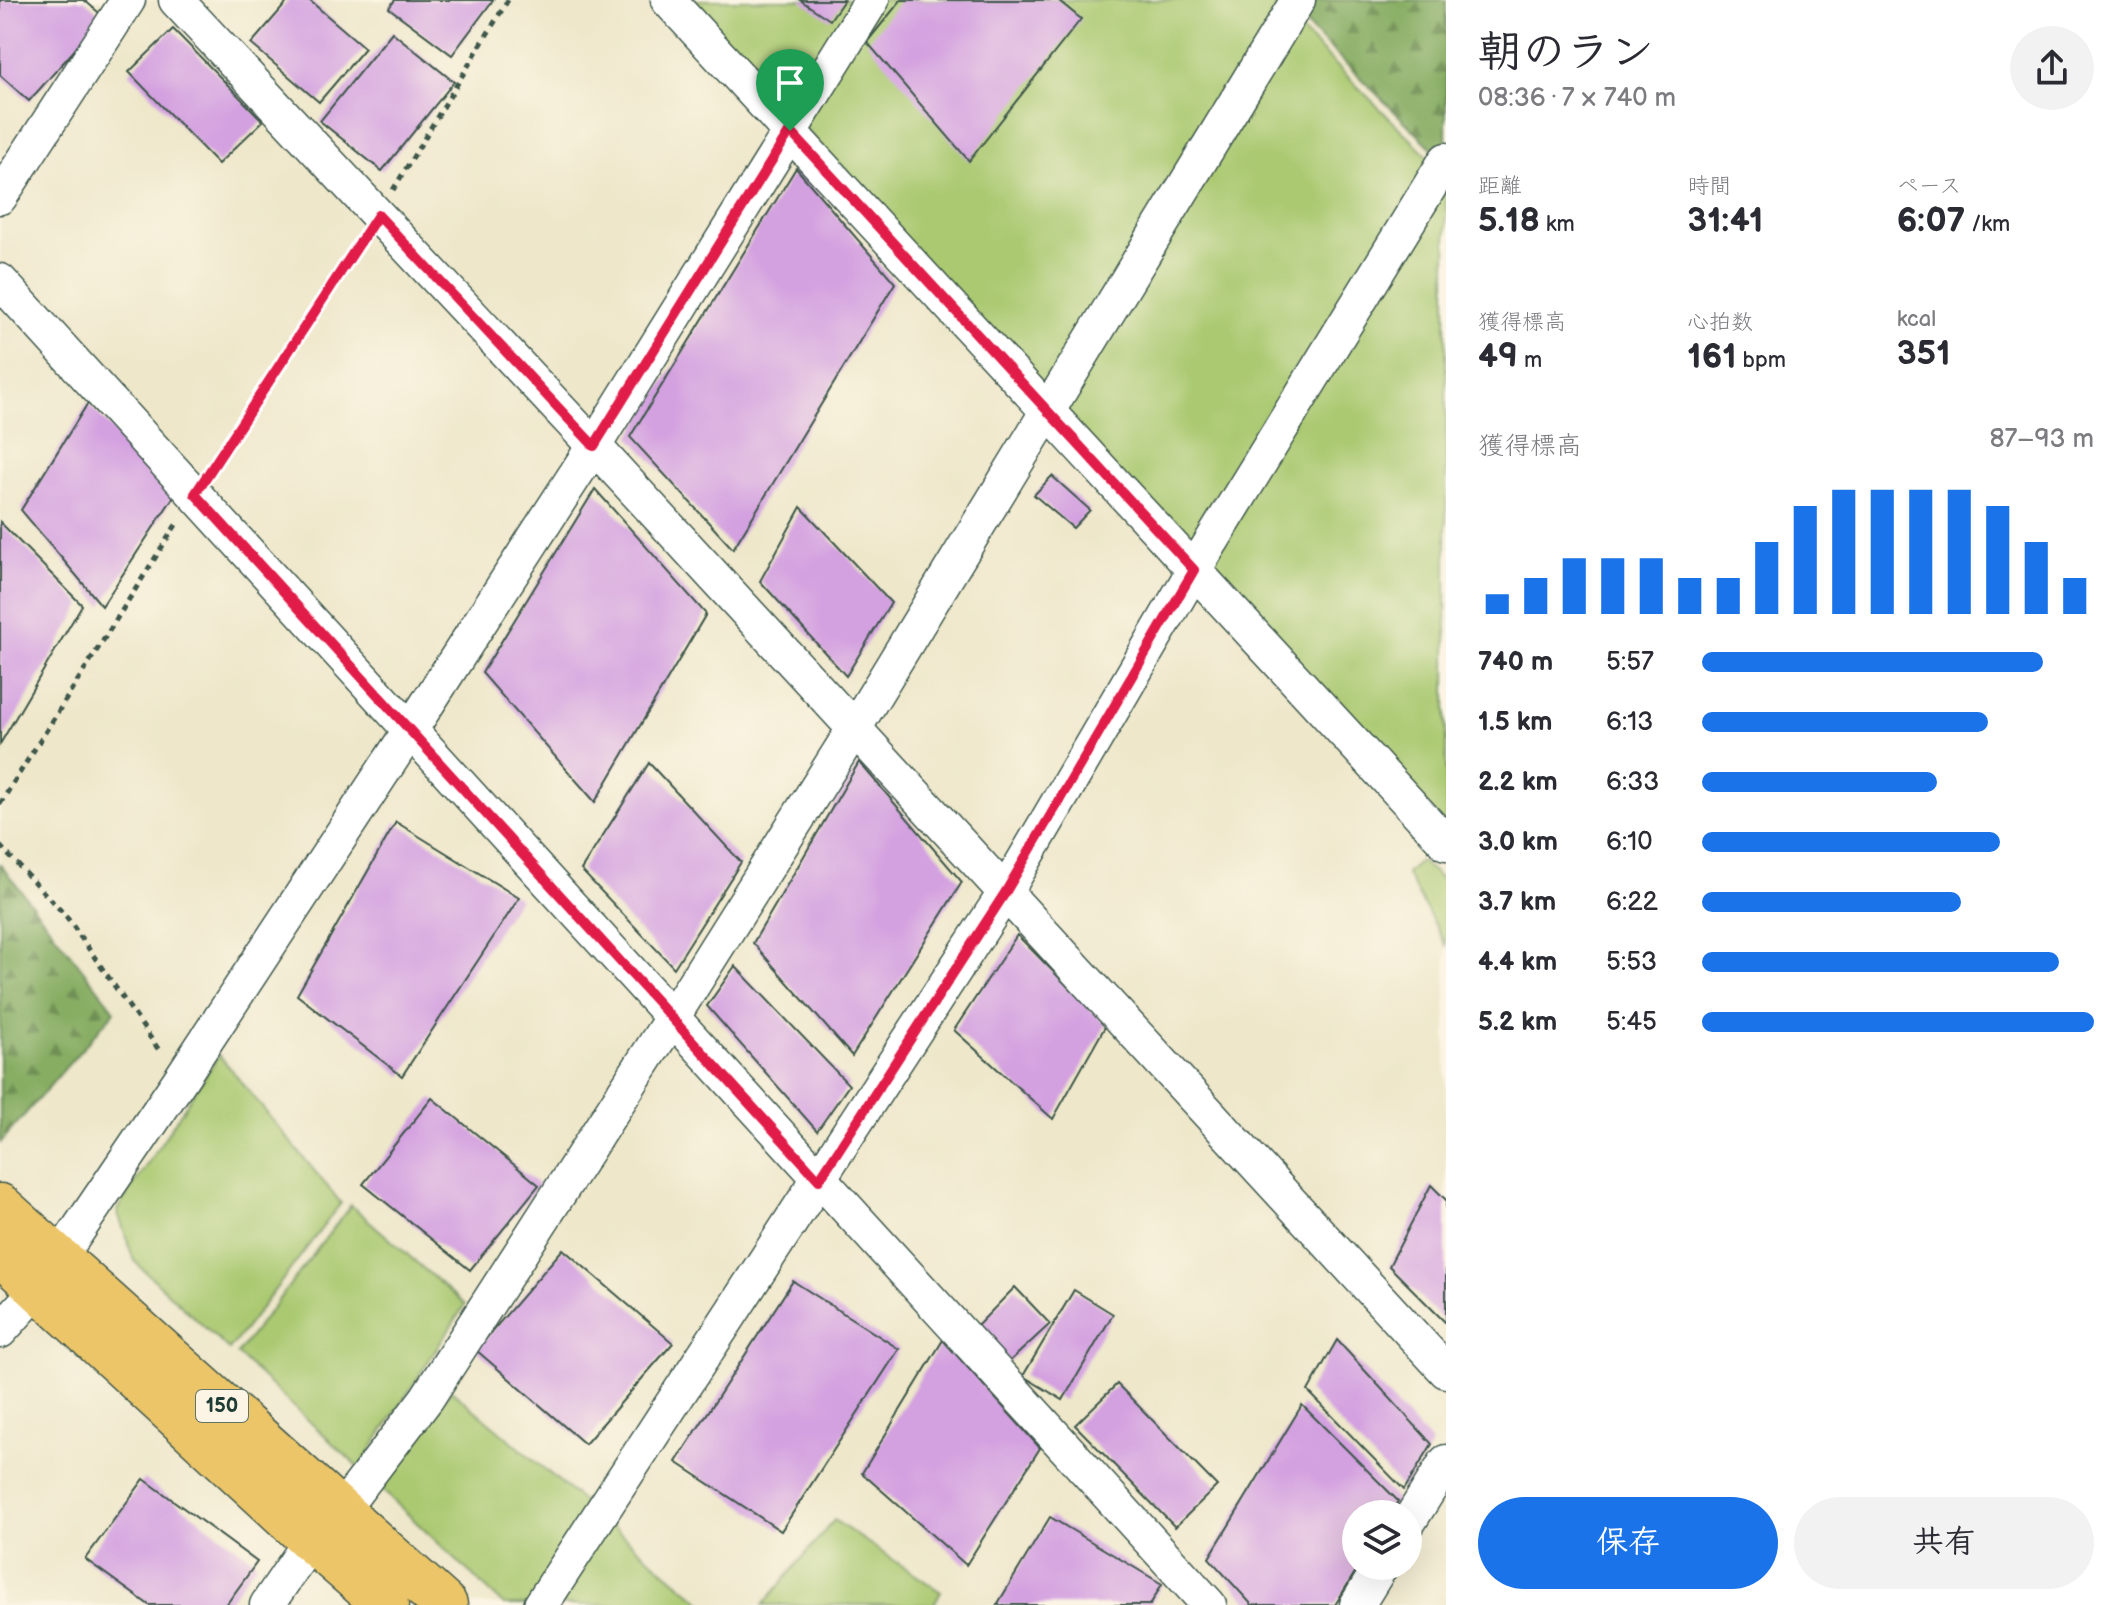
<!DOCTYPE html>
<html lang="ja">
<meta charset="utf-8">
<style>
:root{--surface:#fff;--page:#f2f2f3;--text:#2b2b33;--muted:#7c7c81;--accent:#1a73e8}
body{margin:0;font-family:"Balsamiq Sans","Klee One",sans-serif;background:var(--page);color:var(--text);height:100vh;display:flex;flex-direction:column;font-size:30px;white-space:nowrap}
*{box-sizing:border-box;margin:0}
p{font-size:26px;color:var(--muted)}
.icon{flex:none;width:44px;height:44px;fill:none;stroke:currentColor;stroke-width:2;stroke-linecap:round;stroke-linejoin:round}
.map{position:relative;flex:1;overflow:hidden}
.panel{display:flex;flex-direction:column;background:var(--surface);width:680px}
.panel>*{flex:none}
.buttons{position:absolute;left:1342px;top:1500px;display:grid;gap:16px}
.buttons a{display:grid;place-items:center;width:80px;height:80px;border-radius:50%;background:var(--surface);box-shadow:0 8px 32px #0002;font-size:40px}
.pin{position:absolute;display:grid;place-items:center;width:68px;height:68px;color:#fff;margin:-82px -34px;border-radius:50% 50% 50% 0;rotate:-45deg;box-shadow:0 0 8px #0007}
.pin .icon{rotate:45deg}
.round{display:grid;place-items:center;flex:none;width:84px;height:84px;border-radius:42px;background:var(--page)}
.overview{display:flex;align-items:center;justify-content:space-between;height:136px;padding:0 32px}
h1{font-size:44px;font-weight:600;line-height:60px}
.metrics{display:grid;grid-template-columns:repeat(3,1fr);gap:12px;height:136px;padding:8px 32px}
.metrics div{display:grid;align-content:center}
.metrics b{font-size:34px;font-weight:600}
.metrics small{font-size:22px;font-weight:400}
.metrics p{font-size:22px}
.chart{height:224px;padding:16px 32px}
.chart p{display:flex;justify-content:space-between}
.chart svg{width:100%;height:144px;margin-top:8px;stroke:var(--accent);stroke-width:6}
.action{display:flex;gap:16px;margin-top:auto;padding:16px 32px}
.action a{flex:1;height:92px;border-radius:48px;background:var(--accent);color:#fff;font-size:32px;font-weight:600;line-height:92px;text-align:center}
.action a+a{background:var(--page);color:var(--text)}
ul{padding:0 32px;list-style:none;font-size:26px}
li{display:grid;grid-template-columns:128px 96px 1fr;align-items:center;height:60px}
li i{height:20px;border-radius:10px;background:var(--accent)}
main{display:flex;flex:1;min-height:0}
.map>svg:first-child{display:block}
.green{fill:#aac971;stroke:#648352;stroke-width:2}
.forest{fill:url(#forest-firs);stroke:#53754c;stroke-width:2}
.building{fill:#d3a0e0}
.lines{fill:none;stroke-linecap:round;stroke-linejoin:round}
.minor-casing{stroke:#3e564a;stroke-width:37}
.highway-casing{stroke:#3e564a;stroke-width:47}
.path{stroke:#3e564a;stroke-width:5;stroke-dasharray:6 6;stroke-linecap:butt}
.minor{stroke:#fff;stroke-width:34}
.highway{stroke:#ecc569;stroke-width:44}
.route-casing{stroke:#fff;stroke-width:16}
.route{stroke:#e11d48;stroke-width:10}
.labels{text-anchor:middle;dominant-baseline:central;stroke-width:8;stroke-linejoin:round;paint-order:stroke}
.shield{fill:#fcf5e5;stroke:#617469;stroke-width:2}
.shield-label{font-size:20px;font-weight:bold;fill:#1f3d34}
</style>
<main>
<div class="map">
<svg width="1446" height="1605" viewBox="0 0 1446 1605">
<defs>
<pattern id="forest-firs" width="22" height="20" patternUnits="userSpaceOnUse" patternTransform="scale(2)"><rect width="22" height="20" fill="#87ad63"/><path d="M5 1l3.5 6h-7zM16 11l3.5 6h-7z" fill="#6e8e52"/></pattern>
</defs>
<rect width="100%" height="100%" fill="#fcf5e5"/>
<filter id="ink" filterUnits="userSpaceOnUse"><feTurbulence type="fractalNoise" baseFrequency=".0125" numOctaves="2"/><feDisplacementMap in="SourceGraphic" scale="16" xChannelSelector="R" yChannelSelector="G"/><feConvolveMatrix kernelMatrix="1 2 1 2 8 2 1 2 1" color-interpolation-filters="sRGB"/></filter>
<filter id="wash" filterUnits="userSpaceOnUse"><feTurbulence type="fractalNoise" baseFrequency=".006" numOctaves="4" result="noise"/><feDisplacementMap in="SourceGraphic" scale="32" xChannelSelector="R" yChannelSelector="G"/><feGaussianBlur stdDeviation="1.8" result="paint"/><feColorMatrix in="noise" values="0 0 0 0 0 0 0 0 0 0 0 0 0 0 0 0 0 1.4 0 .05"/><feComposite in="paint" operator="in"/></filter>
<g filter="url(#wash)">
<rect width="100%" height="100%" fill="#eee7ca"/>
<g class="green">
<polygon points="690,0 1270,0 1446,174 1446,843"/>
<polygon points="1420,861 1446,883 1446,945 1406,873"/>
<polygon points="219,1055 341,1203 229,1350 134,1261 117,1210"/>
<polygon points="351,1205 465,1305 359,1468 237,1354"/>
<polygon points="451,1390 705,1605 504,1605 380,1488"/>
<polygon points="834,1520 941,1592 933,1605 763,1605"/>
</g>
<g class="forest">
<polygon points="1281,0 1446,0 1446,162"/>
<polygon points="0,864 115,1011 0,1143"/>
</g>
<g id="blocks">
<g class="building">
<polygon points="0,0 84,0 104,17 29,101 0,75"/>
<polygon points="289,0 309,0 365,48 319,102 251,44"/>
<polygon points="395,0 493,0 452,55 389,8"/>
<polygon points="800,0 844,0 830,20"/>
<polygon points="901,0 1058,0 1081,19 969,161 867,42"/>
<polygon points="173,29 263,121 218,164 129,72"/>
<polygon points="392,32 454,82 382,171 320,121"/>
<polygon points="796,168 895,283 733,549 630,437"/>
<polygon points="88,403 174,496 102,606 21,510"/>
<polygon points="1052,476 1090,510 1073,528 1034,495"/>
<polygon points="595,489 706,614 595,802 482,673"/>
<polygon points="801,507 891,603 846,676 760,581"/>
<polygon points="0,522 82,605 0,744"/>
<polygon points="859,762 962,882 852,1056 753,943"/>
<polygon points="649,763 741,862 674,968 581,870"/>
<polygon points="396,822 519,898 402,1076 297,995"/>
<polygon points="1017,935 1106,1025 1053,1119 954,1030"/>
<polygon points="735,966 849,1085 817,1131 707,1006"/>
<polygon points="432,1098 539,1185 470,1270 363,1184"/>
<polygon points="1431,1185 1446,1200 1446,1323 1389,1266"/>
<polygon points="563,1249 673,1343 585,1444 476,1350"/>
<polygon points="793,1281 899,1349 781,1531 676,1462"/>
<polygon points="1015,1287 1050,1324 1009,1362 976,1327"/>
<polygon points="1074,1290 1113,1314 1063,1400 1023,1376"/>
<polygon points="943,1340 1040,1448 966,1565 862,1473"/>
<polygon points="1337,1340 1432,1444 1404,1490 1308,1391"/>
<polygon points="1117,1384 1217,1486 1175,1527 1075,1425"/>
<polygon points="1302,1405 1398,1501 1391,1514 1356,1514 1356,1566 1359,1566 1335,1605 1252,1605 1209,1558"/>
<polygon points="144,1479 257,1562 226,1605 149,1605 85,1559"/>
<polygon points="1050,1517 1162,1584 1150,1605 997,1605"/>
</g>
</g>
</g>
<g filter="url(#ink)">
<use href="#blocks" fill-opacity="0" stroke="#3e564a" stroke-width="2"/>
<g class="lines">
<defs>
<g id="minor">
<polyline points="176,0 594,446 1446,1371"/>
<polyline points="668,0 1446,843"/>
<polyline points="0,197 128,0"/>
<polyline points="0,281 1209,1605"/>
<polyline points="0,1331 38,1289 180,1080 411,729 594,446 872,0"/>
<polyline points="340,1512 427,1398 672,1018 854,729 1298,0"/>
<polyline points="1408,1523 1446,1462"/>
<polyline points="267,1605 311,1540"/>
<polyline points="541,1605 1005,893 1194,570 1446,160"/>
<polyline points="1357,1605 1381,1566"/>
</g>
<g id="highway">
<polyline points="0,1206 445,1605"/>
<polyline points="0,1253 311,1540 386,1605"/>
</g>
</defs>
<use href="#minor" class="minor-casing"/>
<use href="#highway" class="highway-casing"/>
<g class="path">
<polyline points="393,190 508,0"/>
<polyline points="212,468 360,242"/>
<polyline points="0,804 179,520"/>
<polyline points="0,846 66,916 161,1053"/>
</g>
<use href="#minor" class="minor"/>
<use href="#highway" class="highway"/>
</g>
</g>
<g class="lines" filter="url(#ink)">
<defs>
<polygon id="route" points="790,131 1194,570 1005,893 819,1180 195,494 378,215 594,446"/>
</defs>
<use href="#route" class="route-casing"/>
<use href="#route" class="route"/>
</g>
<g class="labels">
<rect class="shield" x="196" y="1390" width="52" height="32" rx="6"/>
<g class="shield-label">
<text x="222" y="1406">150</text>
</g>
</g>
</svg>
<div class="buttons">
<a><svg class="icon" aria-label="layers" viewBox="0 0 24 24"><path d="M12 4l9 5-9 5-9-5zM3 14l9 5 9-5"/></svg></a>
</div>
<div class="pin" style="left:790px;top:131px;background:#1e9e55"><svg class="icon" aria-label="arrive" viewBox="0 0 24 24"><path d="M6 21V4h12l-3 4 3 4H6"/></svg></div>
</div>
<section class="panel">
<div class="overview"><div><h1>朝のラン</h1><p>08:36 · 7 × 740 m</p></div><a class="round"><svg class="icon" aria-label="share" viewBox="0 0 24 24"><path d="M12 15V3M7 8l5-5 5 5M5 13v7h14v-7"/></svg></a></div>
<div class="metrics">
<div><p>距離</p><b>5.18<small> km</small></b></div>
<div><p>時間</p><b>31:41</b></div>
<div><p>ペース</p><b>6:07<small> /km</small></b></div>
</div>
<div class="metrics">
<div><p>獲得標高</p><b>49<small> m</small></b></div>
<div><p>心拍数</p><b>161<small> bpm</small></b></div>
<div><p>kcal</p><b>351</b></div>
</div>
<div class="chart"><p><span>獲得標高</span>87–93 m</p>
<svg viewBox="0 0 160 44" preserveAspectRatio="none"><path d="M5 44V38M15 44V33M25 44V27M35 44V27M45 44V27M55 44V33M65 44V33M75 44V22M85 44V11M95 44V6M105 44V6M115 44V6M125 44V6M135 44V11M145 44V22M155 44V33"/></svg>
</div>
<ul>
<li><b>740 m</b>5:57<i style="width:87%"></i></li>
<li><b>1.5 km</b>6:13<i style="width:73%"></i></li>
<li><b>2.2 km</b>6:33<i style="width:60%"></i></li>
<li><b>3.0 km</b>6:10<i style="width:76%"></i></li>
<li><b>3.7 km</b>6:22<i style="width:66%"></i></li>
<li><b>4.4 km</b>5:53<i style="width:91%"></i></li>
<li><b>5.2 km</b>5:45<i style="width:100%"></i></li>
</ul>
<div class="action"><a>保存</a><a>共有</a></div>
</section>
</main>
